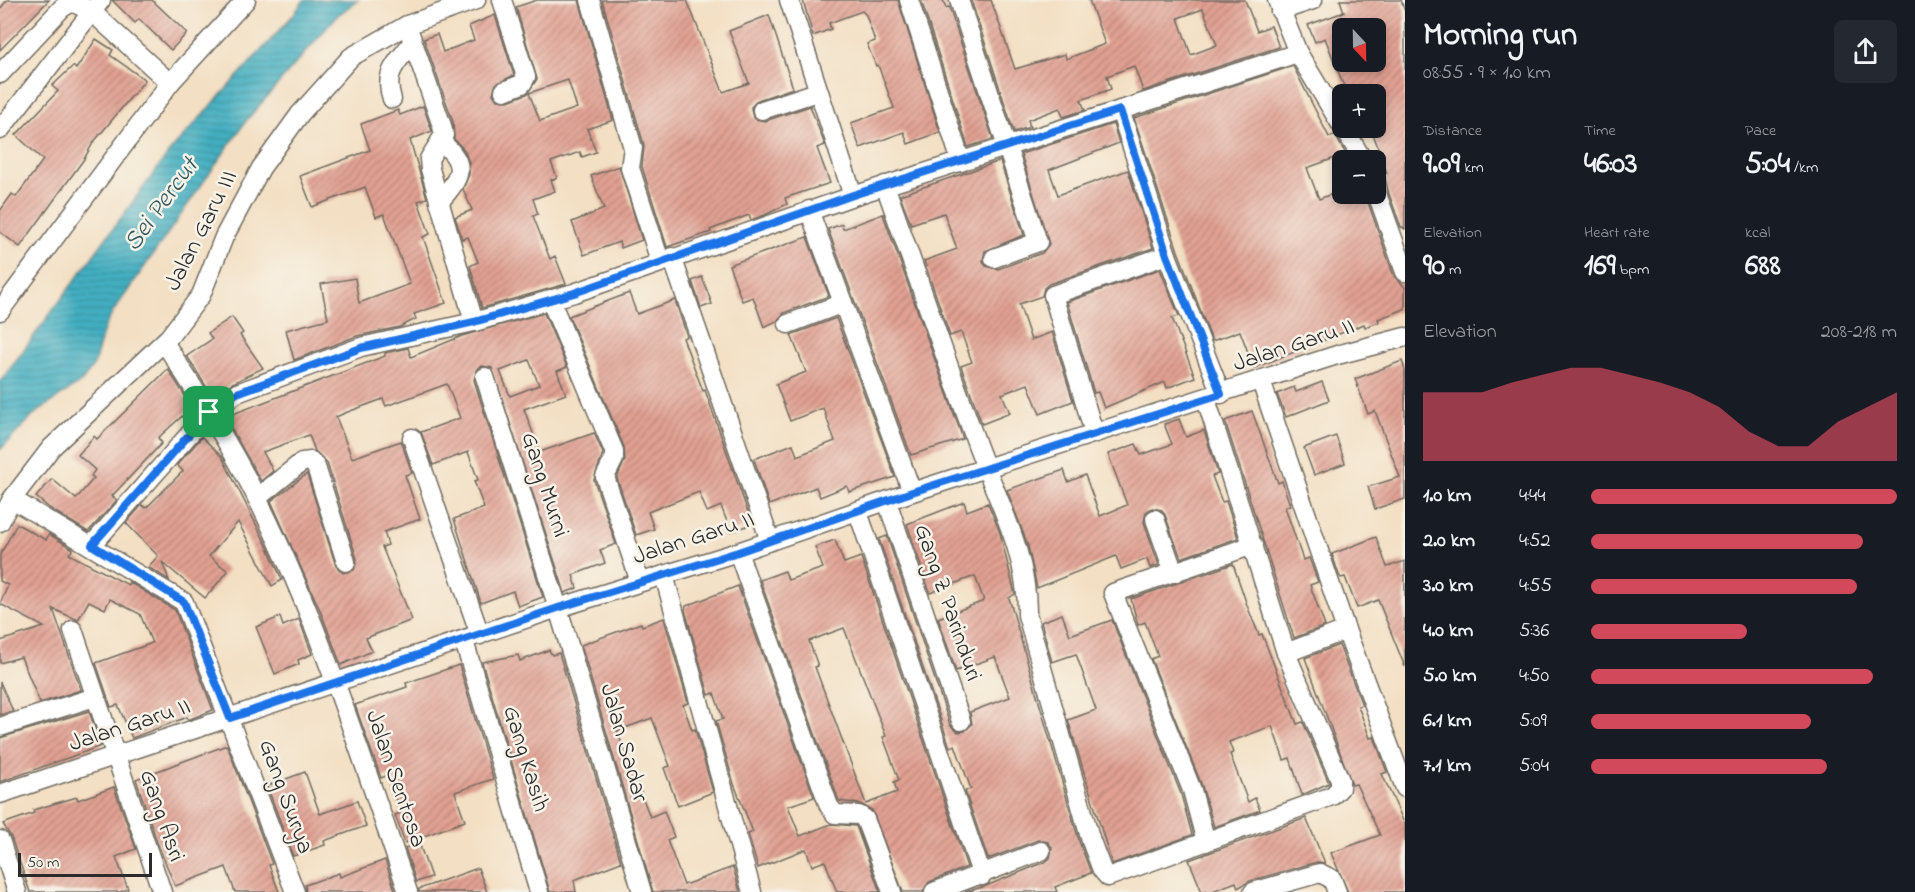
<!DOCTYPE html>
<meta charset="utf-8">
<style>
:root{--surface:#171b24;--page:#242831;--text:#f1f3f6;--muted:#9ea1a6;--accent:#d1495b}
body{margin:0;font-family:"Indie Flower",sans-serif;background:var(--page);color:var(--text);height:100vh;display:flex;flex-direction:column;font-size:22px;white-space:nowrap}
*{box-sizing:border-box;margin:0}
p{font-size:20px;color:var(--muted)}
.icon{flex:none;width:33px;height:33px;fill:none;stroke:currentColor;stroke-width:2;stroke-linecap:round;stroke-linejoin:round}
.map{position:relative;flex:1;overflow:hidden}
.drawer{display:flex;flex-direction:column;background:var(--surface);width:510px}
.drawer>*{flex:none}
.needle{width:39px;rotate:158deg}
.tools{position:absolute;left:1332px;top:18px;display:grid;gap:12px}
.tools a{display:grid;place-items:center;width:54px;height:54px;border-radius:9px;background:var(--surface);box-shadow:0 3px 9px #0003;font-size:30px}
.scale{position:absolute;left:18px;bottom:15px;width:134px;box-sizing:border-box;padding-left:6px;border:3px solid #2b2b2b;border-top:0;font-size:16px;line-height:21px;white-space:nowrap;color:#2b2b2b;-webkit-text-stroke:4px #f7f3e8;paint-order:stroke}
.pin{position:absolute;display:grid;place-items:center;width:51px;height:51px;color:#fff;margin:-26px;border-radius:12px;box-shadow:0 3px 9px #0006}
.round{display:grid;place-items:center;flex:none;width:63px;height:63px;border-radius:9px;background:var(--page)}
.head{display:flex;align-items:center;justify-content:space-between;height:102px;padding:0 18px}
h1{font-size:33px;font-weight:700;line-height:45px}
.metrics{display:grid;grid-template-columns:repeat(3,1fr);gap:9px;height:102px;padding:6px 18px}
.metrics div{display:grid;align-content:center}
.metrics b{font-size:30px;font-weight:700}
.metrics small{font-size:16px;font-weight:400}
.metrics p{font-size:16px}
.chart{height:168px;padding:12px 18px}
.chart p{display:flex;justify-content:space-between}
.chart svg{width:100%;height:108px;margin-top:6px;fill:var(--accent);opacity:.7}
ul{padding:0 18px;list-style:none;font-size:20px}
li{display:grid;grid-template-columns:96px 72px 1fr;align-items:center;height:45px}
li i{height:15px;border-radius:8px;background:var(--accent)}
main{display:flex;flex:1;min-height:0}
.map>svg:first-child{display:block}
.water{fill:url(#water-rules);stroke:#376d76;stroke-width:1.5}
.building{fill:url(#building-hatch);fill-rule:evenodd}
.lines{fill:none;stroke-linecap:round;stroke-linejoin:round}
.minor-casing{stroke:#716a60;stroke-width:21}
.minor{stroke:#fff;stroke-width:18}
.route-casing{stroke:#fff;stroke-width:12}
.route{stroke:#1a73e8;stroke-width:8}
.labels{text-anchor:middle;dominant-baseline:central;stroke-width:5;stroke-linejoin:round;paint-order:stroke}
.street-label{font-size:24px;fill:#2b2b2b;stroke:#f7f3e8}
.water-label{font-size:26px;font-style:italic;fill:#335960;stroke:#f7f3e8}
</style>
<main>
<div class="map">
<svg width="1405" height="892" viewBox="0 0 1405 892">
<defs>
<pattern id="water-rules" width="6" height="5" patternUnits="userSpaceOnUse" patternTransform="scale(1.5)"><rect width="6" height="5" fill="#43afc1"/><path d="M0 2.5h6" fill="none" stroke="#388f9d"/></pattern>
<pattern id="building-hatch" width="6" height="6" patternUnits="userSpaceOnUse" patternTransform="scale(1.5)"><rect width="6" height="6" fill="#e1a193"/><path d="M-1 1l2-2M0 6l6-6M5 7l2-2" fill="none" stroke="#b78378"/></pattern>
</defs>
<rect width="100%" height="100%" fill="#f7f3e8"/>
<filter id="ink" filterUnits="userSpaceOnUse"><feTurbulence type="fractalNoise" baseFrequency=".0167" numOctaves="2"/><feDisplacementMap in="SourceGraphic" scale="12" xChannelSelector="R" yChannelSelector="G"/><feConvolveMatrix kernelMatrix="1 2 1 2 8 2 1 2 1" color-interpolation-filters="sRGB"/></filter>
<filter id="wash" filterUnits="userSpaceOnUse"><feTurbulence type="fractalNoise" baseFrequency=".008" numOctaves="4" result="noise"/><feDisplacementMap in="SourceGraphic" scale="24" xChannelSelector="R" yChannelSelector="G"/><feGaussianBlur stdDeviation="1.35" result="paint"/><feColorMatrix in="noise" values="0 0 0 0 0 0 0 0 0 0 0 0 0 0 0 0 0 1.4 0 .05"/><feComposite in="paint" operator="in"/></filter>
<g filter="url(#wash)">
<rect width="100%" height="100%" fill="#f3dfc3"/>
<polygon class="water" points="304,0 358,0 337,16 246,121 113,312 104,329 94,365 82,381 35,414 0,450 0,382 171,150 294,14"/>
<g id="blocks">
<g class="building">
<polygon points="7,0 49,0 0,50 0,9"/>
<polygon points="112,0 152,0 187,33 171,50 139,19 135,23"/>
<path d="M537 0H579L613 120 587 129 596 152 582 157 580 152 551 162 557 178 551 180 555 191 533 199 538 214 533 216 550 259 555 256 566 284 482 308 470 266 478 262 468 237 462 239 455 217 472 210 463 189 469 174V163L464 150 454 139 453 122 424 39 437 34 443 52 474 40 469 26 495 15 514 75 496 84 493 94 497 100 508 101 527 94 537 79 516 7ZM568 80 577 108 540 121 529 93Z"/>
<polygon points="602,0 687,0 723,92 749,83 729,31 769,15 793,88 758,100 751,107 752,114 755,119 765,121 810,106 825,145 817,148 830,183 785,198 787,204 765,215 751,220 749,215 710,230 711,232 667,247 642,167 644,145"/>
<polygon points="803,0 898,0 940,132 908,144 904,132 860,148 851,123 894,108 878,65 876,66 867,44 875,41 866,15 862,11 829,23 831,29 813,36"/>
<polygon points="921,0 943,0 946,8 949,7 993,139 968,147"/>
<path d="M971 0H991L1015 69 1065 54 1066 59 1105 44 1089 0H1245L1257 31 1271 26 1279 47 1143 91 1134 66 1107 76 1111 89 1081 100 1085 110 1063 117 1060 108 1028 120 1030 127 1014 132ZM1203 9 1217 45 1191 55 1178 18Z"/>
<path d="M1340 0H1401L1405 12V229L1401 227 1389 194 1384 174 1387 173 1371 128H1376V94H1347L1325 38 1315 42 1308 25 1344 12ZM1342 28H1376V62H1342Z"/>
<polygon points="96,39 113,50 110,55 145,80 93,143 84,159 20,247 0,232 0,211 12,194 16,197 43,160 16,135 58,91 52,86 73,66 76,69"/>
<polygon points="1293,66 1329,137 1335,135 1346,154 1307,168 1319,199 1342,190 1342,194 1365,194 1394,276 1405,287 1405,309 1378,319 1379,322 1365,327 1364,324 1254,368 1240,331 1212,341 1178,251 1134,118"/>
<polygon points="423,106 432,131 410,140 427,198 418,201 430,234 423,237 446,303 414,314 416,319 400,327 357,336 294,360 286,330 328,319 321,284 355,278 359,303 410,284 384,214 376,217 365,187 312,207 300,176 370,150 361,124 398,110 400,115"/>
<polygon points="1113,124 1119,143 1049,170 1058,195 1128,170 1153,248 1049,284 1044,288 1042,296 1019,304 1031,340 1052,332 1073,401 1040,414 1028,384 1002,394 1010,413 982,424 961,366 972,362 961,332 950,336 924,261 957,249 944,213 911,224 900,195 1000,161 1024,235 985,251 983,261 986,266 998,269 1042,253 1049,244 1021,154"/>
<polygon points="619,166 642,240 621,248 619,242 584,255 572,222 604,209 591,176"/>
<polygon points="883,214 963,439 911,455 828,229 842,224 843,229"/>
<polygon points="807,237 829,296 784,313 777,321 764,327 753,297 742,301 729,265"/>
<polygon points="1160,269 1179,316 1172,318 1195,377 1167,388 1165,382 1104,408 1098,392 1094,393 1067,302"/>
<polygon points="702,277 712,304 701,308 692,281"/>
<polygon points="629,293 637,314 675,300 687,336 683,338 703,391 705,390 752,524 731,532 721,506 707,512 699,492 648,512 654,529 636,535 617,478 625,460 624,447 569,316"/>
<path d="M544 313 567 367 557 371 566 394 524 409 540 452 594 433 603 453 594 480 616 544 600 550 605 563 573 575 577 588 565 593 492 368 482 366 477 369 474 380 543 597 518 606 513 591 481 603 454 519 484 508 474 481 478 480 468 452 433 465 421 432 460 418 447 384 386 406 383 399 345 413 336 417 352 458 401 441 412 473 405 475 420 519 384 532 388 545 382 547 412 620 366 638 372 651 341 665 320 610 271 501 307 474 336 566 343 573 354 570 357 559 327 463 315 451 309 435 263 452 273 471 261 481 225 417 385 356V353L408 348 411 357 462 336ZM529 360 539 385 510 396 500 371Z"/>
<polygon points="232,317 243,333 240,335 263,368 231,384 212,396 187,356 212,339 208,333"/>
<polygon points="836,318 895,477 849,492 847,486 820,497 816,487 769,505 754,459 793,444 797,456 835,441 823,408 790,421 776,384 806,372 791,335"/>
<polygon points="1402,361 1405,370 1405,499 1375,509 1368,487 1400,477 1375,411 1368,414 1355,379"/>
<polygon points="168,369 192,407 158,438 162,443 112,496 117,500 88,532 49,508 36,497 52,479 76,499 94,478 91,476 95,470 78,455 94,436 97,439"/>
<polygon points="1322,382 1329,400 1286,417 1277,394 1294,387 1296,392"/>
<polygon points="1252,411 1278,483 1282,481 1290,505 1285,507 1303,560 1309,558 1318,582 1310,585 1325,626 1294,638 1225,421"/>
<polygon points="1179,419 1186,437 1204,430 1218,474 1212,476 1222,502 1226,501 1238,538 1181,558 1165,515 1162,510 1152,508 1146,512 1144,522 1159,565 1150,568 1147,559 1121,569 1116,556 1037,588 1028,546 1007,490 1064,470 1068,482 1085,475 1100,516 1127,505 1108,454 1136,444 1141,455 1172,444 1164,424"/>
<polygon points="1336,436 1345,463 1314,475 1304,448"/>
<polygon points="202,437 222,457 269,550 282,580 272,586 238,522 209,556 228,571 205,598 162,562 169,580 148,567 158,556 126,523 142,505 146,508 183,471 177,465"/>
<polygon points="964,502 967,511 988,503 1000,533 1015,594 1009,598 1080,844 1091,873 1055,887 1057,892 965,892 986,886 1045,862 1050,858 1052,848 1048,842 1038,840 988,859 965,791 971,789 955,745 950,747 879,539 887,536 950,725 958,732 965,731 972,724 970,712 1010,697 995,657 956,671 938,618 984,601 975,576 930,593 907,524"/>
<polygon points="17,524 46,540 49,534 73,549 69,554 128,585 129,582 175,610 213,710 188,720 187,717 132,738 118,705 111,707 96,663 152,643 140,614 110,599 105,609 89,601 78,620 53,609 81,690 40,703 21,657 0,663 0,641 44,627 0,604 8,585 0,581 0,555"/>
<polygon points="1376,537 1387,567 1405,561 1405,667 1378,600 1357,608 1345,577 1341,578 1339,575 1332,554"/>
<path d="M835 540 844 563 861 557 967 867 929 882 923 892H903L872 810 860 804 839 801 760 580 785 571 788 580 823 568 815 547ZM844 628 886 736 883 737 899 780 894 782 897 792 866 804 815 667 818 666 809 641Z"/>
<polygon points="1233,564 1248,608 1259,635 1262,634 1297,724 1303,722 1329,783 1302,795 1290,758 1284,760 1272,726 1229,742 1233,753 1230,754 1248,802 1255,798 1260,810 1214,827 1202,786 1151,659 1158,656 1145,622 1138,625 1131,599"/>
<polygon points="738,586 814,797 788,806 800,836 831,824 856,826 880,892 837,892 825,861 812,866 806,849 758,868 748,834 753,832 734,784 716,721 723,719 714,693 709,695 685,610 686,606"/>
<polygon points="1062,614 1070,635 1112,620 1181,794 1192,835 1112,864 1068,720 1096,710 1076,654 1052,662 1041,622"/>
<polygon points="280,617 283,626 299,619 312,654 298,660 299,664 275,674 256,627"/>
<polygon points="664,618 688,703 683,705 692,730 695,729 713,792 678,806 664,768 670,766 652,718 617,731 650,817 664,811 674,837 667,840 684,885 733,867 740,892 653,892 581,645 641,623 642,626"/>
<polygon points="1339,645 1362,705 1358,706 1370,738 1374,737 1387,772 1382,774 1405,825 1405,892 1348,892 1331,853 1380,835 1356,784 1352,785 1305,658"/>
<polygon points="549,650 552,655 559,653 621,862 574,880 576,892 550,892 482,662 518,655 520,661"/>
<polygon points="459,665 493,779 455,792 465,821 405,843 395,815 401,813 388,775 381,778 355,705 407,687 406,683"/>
<polygon points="0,682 13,711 0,715"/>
<polygon points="89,711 101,746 0,782 0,738"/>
<polygon points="227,745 272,864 269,865 279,892 235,892 226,867 175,886 157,842 136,779"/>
<polygon points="305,772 320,814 357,801 366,826 324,841 325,845 293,856 267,786"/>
<polygon points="114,787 136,849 116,857 128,889 120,892 30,892 11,837 3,824 34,813 33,810 77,797 78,800"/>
<polygon points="1306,818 1325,863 1317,862 1250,881 1238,888 1236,882 1210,892 1202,892 1189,860"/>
<polygon points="419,843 431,877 416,882 405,848"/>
<polygon points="385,860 395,890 388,892 306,892 305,885 339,873 340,877"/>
<polygon points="478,868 487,892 419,892 419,889"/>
</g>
</g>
</g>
<g filter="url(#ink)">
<use href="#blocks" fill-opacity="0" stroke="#716a60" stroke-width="1.5"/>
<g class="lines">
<defs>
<g id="minor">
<polyline points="502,0 526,77 522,84 504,91"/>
<polyline points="590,0 633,148 630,168 660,261"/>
<polyline points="789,0 853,196"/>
<polyline points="909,0 961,162"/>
<polyline points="959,0 1038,242 994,258"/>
<polyline points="1277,0 1298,53 1342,126"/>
<polyline points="1280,11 1313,0"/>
<polyline points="407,25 442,126 444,135 429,159 430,169 474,322"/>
<polyline points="0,74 62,8 72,2 91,11 170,83 0,311"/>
<polyline points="170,83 246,0"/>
<path d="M392 99C383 72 397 63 412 43"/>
<polyline points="762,110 817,92"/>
<polyline points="1120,110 1167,255 1221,394"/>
<polyline points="1344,128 1363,160"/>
<polyline points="0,130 101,0"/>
<path d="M885 185C916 273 946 360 978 447 998 502 1028 554 1027 615L1091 841 1102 870 1108 877 1332 796 1340 788V780L1286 653 1206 399"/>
<polyline points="1376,191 1405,272"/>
<path d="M439 202C461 178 469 164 440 141"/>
<polyline points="672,257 770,541"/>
<polyline points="550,299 614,451 614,459 605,477 640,582"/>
<polyline points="843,303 912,492"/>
<polyline points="788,324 843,303 809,210"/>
<path d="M164 342C197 393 230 444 257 498 320 624 362 759 408 892"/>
<polyline points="485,377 558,608 642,892"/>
<polyline points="1261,381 1346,630 1405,788"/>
<polyline points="1094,433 1053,295 1167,255"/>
<polyline points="412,438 480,635"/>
<polyline points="257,498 302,462 311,461 316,467 346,562"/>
<polyline points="12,499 184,602 295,892"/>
<polyline points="887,501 961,721"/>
<polyline points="858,512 982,876"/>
<polyline points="1155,519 1174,573"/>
<polyline points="0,522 12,499 51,448 169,337 201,295 224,237 261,168 300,114 351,57 407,25 476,0"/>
<polyline points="92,545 209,412 237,393 361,347 474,322 574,293 853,196 1298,53"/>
<polyline points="738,552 829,806 835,814 859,815 865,819 892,892"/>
<polyline points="664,575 752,892"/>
<polyline points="73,630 162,892"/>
<polyline points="464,641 539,892"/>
<polyline points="1286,653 1346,630"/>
<polyline points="0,727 95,697"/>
<polyline points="0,794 558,608 738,552 912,492 1337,355 1405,337"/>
<polyline points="0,840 17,892"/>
<polyline points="1206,842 1192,790 1113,593 1253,545"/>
<polyline points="934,892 1041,851"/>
<polyline points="1253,892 1320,873 1332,879 1337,892"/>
</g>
</defs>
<use href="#minor" class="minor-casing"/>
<use href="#minor" class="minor"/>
</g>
</g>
<g class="lines" filter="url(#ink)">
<defs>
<polygon id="route" points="1120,110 1167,255 1221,394 912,492 738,552 558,608 230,718 184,602 92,545 209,412 237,393 361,348 474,322 574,293 853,195"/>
</defs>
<use href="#route" class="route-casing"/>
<use href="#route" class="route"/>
</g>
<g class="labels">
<g class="street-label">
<text transform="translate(202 231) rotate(-63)">Jalan Garu III</text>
<text transform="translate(1294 346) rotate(-18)">Jalan Garu II</text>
<text transform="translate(544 485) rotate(72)">Gang Murni</text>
<text transform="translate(694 539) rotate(-18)">Jalan Garu II</text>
<text transform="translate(947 603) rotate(71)">Gang Z Parinduri</text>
<text transform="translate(130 726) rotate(-18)">Jalan Garu II</text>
<text transform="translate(623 743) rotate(74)">Jalan Sadar</text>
<text transform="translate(525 759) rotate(73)">Gang Kasih</text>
<text transform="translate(395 779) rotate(71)">Jalan Sentosa</text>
<text transform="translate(285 797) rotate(70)">Gang Surya</text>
<text transform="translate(161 816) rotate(71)">Gang Asri</text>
</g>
<g class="water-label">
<text transform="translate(162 205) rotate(-54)">Sei Percut</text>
</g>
</g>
</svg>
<div class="tools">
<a><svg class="needle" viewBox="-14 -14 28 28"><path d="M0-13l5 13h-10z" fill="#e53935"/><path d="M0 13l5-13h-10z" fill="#9ea1a6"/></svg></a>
<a>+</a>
<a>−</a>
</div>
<div class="scale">50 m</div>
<div class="pin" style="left:209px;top:412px;background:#1e9e55"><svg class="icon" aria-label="arrive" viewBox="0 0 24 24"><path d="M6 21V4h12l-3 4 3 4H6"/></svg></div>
</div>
<section class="drawer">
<div class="head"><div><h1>Morning run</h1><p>08:55 · 9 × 1.0 km</p></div><a class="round"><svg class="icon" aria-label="share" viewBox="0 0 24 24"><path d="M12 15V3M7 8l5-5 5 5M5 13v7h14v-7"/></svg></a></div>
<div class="metrics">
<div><p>Distance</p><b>9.09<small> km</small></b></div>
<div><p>Time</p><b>46:03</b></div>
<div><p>Pace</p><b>5:04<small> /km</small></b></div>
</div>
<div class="metrics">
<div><p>Elevation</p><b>90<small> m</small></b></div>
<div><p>Heart rate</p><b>169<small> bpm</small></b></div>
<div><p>kcal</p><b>688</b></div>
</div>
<div class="chart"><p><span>Elevation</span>208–218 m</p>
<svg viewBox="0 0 160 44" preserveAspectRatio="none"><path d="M0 44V16L10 16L20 16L30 12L40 9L50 6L60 6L70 9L80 12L90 16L100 22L110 32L120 38L130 38L140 28L150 22L160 16V44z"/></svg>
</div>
<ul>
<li><b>1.0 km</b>4:44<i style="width:100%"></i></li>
<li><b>2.0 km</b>4:52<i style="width:89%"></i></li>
<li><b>3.0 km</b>4:55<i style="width:87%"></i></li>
<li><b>4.0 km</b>5:36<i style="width:51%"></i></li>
<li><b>5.0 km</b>4:50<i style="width:92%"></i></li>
<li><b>6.1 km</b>5:09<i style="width:72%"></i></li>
<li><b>7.1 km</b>5:04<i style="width:77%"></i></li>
</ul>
</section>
</main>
